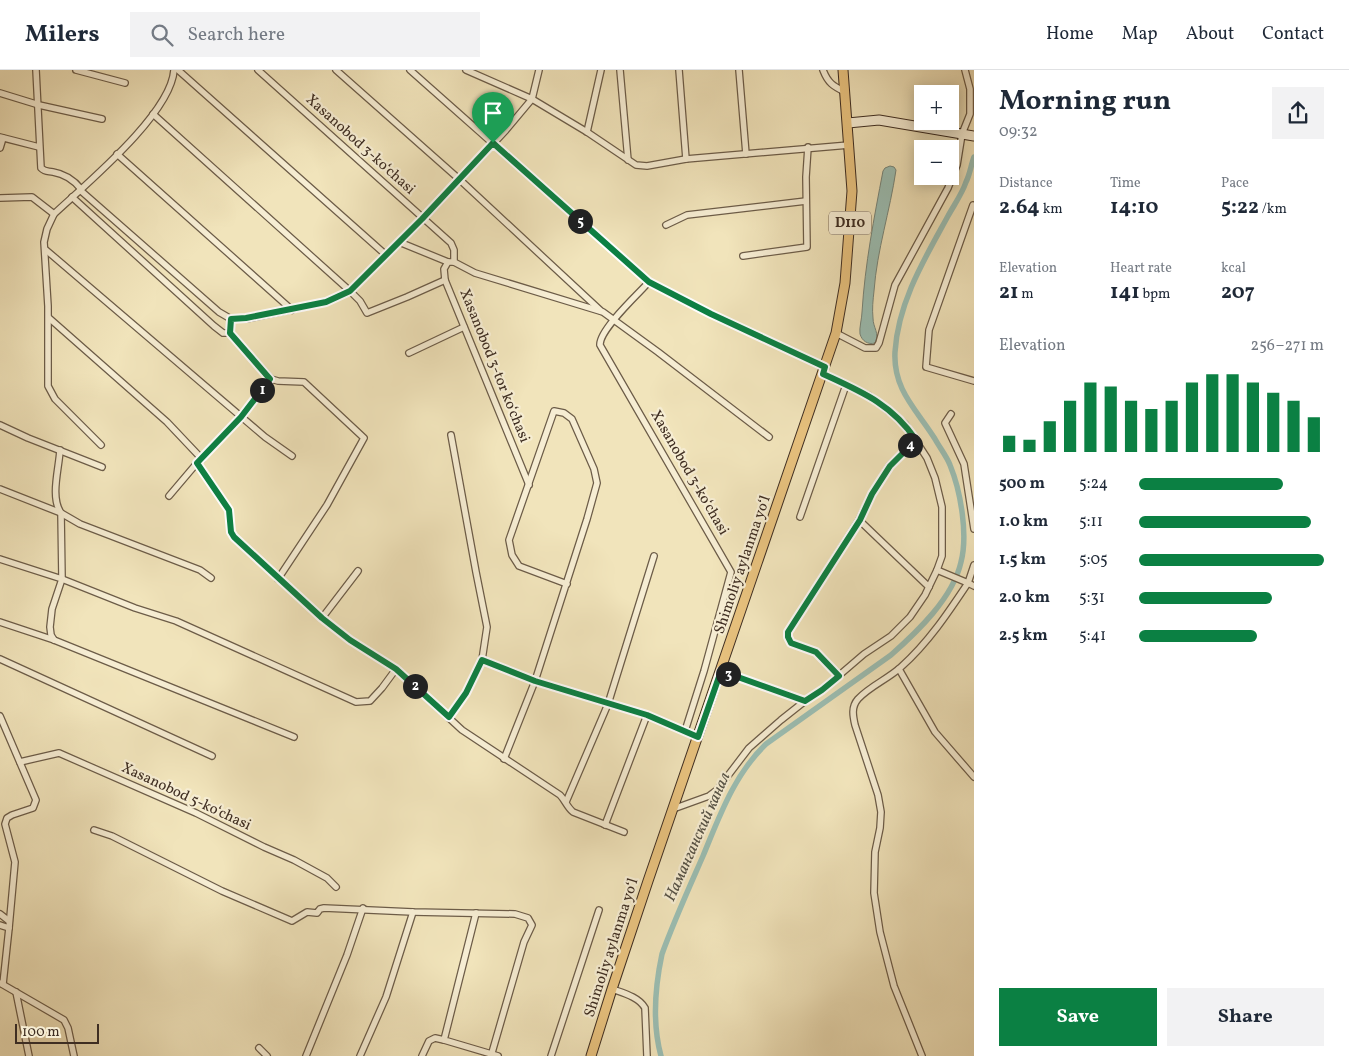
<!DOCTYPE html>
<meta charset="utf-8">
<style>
:root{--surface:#fff;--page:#f2f2f3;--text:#1f2937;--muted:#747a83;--line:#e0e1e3;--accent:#0b8043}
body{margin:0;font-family:Vollkorn,serif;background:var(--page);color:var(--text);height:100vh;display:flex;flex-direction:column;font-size:19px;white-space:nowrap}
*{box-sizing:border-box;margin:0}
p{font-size:16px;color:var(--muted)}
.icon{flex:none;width:28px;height:28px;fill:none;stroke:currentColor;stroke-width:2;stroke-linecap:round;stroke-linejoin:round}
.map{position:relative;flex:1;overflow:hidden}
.sheet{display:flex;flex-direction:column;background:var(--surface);width:375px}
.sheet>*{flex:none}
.controls{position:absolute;left:914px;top:15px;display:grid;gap:10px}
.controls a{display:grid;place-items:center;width:45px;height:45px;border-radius:0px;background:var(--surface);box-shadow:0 2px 12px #0003;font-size:25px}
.scale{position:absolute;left:15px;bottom:12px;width:84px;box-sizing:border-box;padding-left:5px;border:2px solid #3f2e22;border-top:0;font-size:14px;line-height:18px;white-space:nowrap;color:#3f2e22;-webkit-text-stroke:4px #f6edd3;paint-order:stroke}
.pin{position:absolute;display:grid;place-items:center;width:42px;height:42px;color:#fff;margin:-51px -21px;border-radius:50% 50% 50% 0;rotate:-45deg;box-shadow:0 0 5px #0007}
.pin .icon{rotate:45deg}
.km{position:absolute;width:25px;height:25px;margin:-12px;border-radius:50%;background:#222;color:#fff;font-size:14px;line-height:25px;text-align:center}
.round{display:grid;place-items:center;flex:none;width:52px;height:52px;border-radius:0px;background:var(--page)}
.head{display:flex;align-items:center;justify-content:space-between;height:85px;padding:0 25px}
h1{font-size:28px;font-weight:700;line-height:38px}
.stats{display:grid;grid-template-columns:repeat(3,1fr);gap:8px;height:85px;padding:5px 25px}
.stats div{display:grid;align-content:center}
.stats b{font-size:21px;font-weight:700}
.stats small{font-size:14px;font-weight:400}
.stats p{font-size:14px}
.chart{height:140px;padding:10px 25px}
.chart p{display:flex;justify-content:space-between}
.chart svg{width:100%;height:90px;margin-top:5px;stroke:var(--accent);stroke-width:6}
.action{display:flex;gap:10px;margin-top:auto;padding:10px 25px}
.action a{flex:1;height:58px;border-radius:0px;background:var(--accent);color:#fff;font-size:20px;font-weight:700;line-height:58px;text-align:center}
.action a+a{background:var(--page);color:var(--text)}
ul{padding:0 25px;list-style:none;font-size:16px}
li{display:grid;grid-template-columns:80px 60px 1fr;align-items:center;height:38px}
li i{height:12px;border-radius:6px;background:var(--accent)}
header{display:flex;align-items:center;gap:30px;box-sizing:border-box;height:70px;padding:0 25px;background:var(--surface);border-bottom:1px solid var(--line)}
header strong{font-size:24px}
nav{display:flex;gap:28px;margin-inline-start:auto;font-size:18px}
.search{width:350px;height:45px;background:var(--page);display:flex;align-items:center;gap:12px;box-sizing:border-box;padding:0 18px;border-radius:0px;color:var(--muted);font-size:19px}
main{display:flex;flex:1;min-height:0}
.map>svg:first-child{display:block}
.water{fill:#9bbeb3;stroke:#768479}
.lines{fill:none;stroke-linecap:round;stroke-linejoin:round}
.canal{stroke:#9bbeb3;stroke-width:5.5}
.minor-casing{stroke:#6c5c48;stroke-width:8}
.secondary-casing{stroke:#3f2e22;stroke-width:11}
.primary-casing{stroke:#3f2e22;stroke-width:11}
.minor{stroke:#f6edd3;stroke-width:5.5}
.secondary{stroke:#f6edd3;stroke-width:9}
.primary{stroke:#e8c27e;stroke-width:9}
.route-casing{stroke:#fff;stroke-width:10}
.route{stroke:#0b8043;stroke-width:6}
.labels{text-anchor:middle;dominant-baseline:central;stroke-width:4.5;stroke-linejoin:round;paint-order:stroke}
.shield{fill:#f6edd3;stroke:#766757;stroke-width:1}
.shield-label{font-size:14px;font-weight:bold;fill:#3f2e22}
.street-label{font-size:15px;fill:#3f2e22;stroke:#f6edd3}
.water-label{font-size:16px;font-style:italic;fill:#565246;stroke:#f6edd3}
</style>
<header>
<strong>Milers</strong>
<div class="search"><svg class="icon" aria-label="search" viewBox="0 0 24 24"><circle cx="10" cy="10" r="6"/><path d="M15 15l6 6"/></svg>Search here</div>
<nav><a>Home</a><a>Map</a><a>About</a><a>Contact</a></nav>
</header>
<main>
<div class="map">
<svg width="974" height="986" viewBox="0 0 974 986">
<rect width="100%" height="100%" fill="#f1e4bb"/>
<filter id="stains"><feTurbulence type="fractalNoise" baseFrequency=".004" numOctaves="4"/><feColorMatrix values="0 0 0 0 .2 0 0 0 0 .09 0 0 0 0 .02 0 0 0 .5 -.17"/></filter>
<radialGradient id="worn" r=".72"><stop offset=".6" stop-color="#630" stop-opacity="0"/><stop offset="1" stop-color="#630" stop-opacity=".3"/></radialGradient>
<path class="water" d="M890 96 894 97 896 100C890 141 877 180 874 221 873 230 872 239 873 248 873 258 880 263 875 273 868 275 862 271 860 264 859 258 862 248 862 242 865 194 874 148 883 101L885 98Z"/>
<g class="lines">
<path class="canal" d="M661 986C652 953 655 917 662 884 674 851 689 818 703 786 720 745 734 705 766 674L891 585C917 562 953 528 961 492 968 465 961 422 950 395 947 387 940 378 935 369 917 340 893 320 895 282 898 232 925 188 948 146 954 135 962 124 966 112 970 104 971 95 974 87"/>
<defs>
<g id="minor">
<path d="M36 0 41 98C45 102 47 101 53 102 65 104 73 109 81 119"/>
<polyline points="76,0 125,13"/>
<polyline points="178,0 386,185"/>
<polyline points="258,0 451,173 454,180 454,192 475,203 603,242 658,282 769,367"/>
<polyline points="336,0 459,109 601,241"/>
<polyline points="410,0 649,212 711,244 825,297"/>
<polyline points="466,0 532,29 587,62 636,95 647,96 686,89 849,75"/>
<polyline points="620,0 628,90"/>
<polyline points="679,0 686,89"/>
<polyline points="739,0 746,84"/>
<path d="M823 0C828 13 833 16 845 22"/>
<polyline points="0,23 39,35 102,49"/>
<polyline points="153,44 350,221 360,231 367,243 407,227 445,210"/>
<polyline points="587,62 601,0"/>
<polyline points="0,67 39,77"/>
<polyline points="0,78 3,68"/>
<polyline points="117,84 292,240"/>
<polyline points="80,120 219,242 231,249 246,249 326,232 350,221 423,149 506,60 532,29 539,0"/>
<polyline points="72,127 214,256 223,263 230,263"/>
<polyline points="0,128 32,127 54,144"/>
<polyline points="973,135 929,260 926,297 974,311"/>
<polyline points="666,155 687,145 806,131"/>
<polyline points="399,172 448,192"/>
<polyline points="46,180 265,367 292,386"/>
<polyline points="743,186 807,177 806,107 808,77"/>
<polyline points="454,192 448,192 444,199 445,210 529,415"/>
<path d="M649 212C638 224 599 260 600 275L731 502 704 601 685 661"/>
<polyline points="49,248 167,352 202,389"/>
<polyline points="231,249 230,263 271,309 278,311 304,312 364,368 327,435 278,509"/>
<polyline points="836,263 865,278 876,278 879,273 895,215 948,118 957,95 962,64 970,44 970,19 965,0"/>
<polyline points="409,283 464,257"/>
<polyline points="951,344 945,353 964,394 974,459"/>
<polyline points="0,355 28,368 102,397"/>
<polyline points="451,365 476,502 487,557 482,590"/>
<path d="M101 375 55 329 48 316V236L44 172 47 159 54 144C86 114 171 44 174 0"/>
<path d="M197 393 229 440 231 462 234 467 322 548 350 570 396 599 462 660 560 725C565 730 567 737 573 742L624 762"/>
<polyline points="0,419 61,443 80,454 200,500 211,508"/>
<polyline points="169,426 197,393 241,347 271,309"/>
<polyline points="800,447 846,315"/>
<polyline points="859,450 929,517"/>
<polyline points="0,489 62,509 135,538 176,551 356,632 370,631 382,618 396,599"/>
<polyline points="937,500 968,513 974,495"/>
<polyline points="322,548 358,501"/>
<polyline points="0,552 54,570 294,667"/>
<path d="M54 570 51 565 50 557 52 539 62 509 61 443C50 427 59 399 60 380"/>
<polyline points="0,589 212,686"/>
<polyline points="899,599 935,662 974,707"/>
<polyline points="721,601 805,631"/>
<polyline points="839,606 816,582 791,573 788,567 788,562 859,450 872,424 889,396 916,370"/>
<polyline points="0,646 36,730 33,738 12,745 7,748 5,754 15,792 9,858"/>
<polyline points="449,647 466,623 482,590 535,611 647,645"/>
<polyline points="504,689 535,611 587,449 597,413 594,399 572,349 564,343 554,341 509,470 512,485 519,496 567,514"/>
<polyline points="20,692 59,683 196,743 264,777 294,790 327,808 336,817"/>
<polyline points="566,732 608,634 654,486"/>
<polyline points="673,739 709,726 717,720 749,678 781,650 805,631 822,620 864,584 891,566 910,547 925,525 937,500 942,486 942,437 935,408 927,388 905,354 898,348 868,325 823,304"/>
<polyline points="605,755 647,645 698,667"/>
<polyline points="94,760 112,766 222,821 292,851 307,842 317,843 320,839 324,838 413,842 515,844 528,848 532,855 524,872 491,986"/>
<polyline points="476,843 444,970 498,986"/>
<polyline points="0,844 9,851"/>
<polyline points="0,855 9,858 3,914"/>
<polyline points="0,913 64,950 68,958 74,986"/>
<path d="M612 919C623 923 639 927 645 938L647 986"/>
<polyline points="16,922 29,986"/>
<polyline points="259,978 267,986"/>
<polyline points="306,986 347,885 363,838"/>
<polyline points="360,986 386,927 413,842"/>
<polyline points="422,986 429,971 435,968 444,970"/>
<polyline points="551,986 599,840"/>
<path d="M922 986 894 916 880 862 874 823 875 782 880 758 881 742 878 725 855 655C853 646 851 637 858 629 870 616 888 609 901 597 928 573 948 543 968 513L974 516"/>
</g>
<polyline id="secondary" points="848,53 879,50 974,66"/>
<polyline id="primary" points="591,986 612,919 648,811 836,263 845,213 852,121 843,0"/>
</defs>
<use href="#minor" class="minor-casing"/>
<use href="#secondary" class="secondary-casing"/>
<use href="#primary" class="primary-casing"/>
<use href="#minor" class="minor"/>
<use href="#secondary" class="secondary"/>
<use href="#primary" class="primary"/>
</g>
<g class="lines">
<defs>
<path id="route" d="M493 73 649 212 711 244 825 297 823 304C860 321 892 334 916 370L890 396 872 424 860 450 788 562V567L791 573 816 582 839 606 822 620 805 631 721 601 698 667 647 645 535 611 482 590 466 623 449 647 396 599 350 570 322 548 234 467 231 462 229 440 197 393 241 347 270 309 230 263 231 249 246 248 326 232 350 221 422 149Z"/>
</defs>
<use href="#route" class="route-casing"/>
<use href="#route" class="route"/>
</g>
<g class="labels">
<rect class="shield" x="829" y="141.5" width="42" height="23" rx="4"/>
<g class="shield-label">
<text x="850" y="153">D110</text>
</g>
<g class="street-label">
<text transform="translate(360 75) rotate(42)">Xasanobod 3-koʻchasi</text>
<text transform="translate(494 296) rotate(68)">Xasanobod 3-tor koʻchasi</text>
<text transform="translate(689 403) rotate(60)">Xasanobod 3-koʻchasi</text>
<text transform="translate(743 495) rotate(-71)">Shimoliy aylanma yoʻl</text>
<text transform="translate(186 727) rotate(25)">Xasanobod 5-koʻchasi</text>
<text transform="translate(612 878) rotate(-72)">Shimoliy aylanma yoʻl</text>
</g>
<g class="water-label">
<text transform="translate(698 767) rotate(-66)">Наманганский канал</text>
</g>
</g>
<rect width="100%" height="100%" filter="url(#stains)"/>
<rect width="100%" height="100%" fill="url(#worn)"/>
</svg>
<div class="controls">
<a>+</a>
<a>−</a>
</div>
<div class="scale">100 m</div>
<div class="pin" style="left:493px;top:73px;background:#1e9e55"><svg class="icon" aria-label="arrive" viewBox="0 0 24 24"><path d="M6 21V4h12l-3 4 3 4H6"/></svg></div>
<b class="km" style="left:262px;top:320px">1</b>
<b class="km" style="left:415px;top:616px">2</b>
<b class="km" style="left:728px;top:604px">3</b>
<b class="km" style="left:910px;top:375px">4</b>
<b class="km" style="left:580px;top:151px">5</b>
</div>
<section class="sheet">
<div class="head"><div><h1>Morning run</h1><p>09:32</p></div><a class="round"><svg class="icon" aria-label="share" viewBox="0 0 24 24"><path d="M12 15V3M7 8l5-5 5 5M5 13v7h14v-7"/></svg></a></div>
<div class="stats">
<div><p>Distance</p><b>2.64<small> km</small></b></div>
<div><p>Time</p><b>14:10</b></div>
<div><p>Pace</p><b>5:22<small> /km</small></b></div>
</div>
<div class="stats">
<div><p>Elevation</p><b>21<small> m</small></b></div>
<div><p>Heart rate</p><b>141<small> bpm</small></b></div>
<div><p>kcal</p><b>207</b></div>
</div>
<div class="chart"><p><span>Elevation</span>256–271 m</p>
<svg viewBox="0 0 160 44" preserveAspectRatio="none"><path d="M5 44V36M15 44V38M25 44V29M35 44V19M45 44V10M55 44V12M65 44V19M75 44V23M85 44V19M95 44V10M105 44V6M115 44V6M125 44V10M135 44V15M145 44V19M155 44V27"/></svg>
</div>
<ul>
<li><b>500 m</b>5:24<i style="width:78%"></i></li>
<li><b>1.0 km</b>5:11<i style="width:93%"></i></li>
<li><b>1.5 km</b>5:05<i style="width:100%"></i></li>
<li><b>2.0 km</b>5:31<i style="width:72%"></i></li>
<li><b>2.5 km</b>5:41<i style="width:64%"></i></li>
</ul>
<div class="action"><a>Save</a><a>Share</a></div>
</section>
</main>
